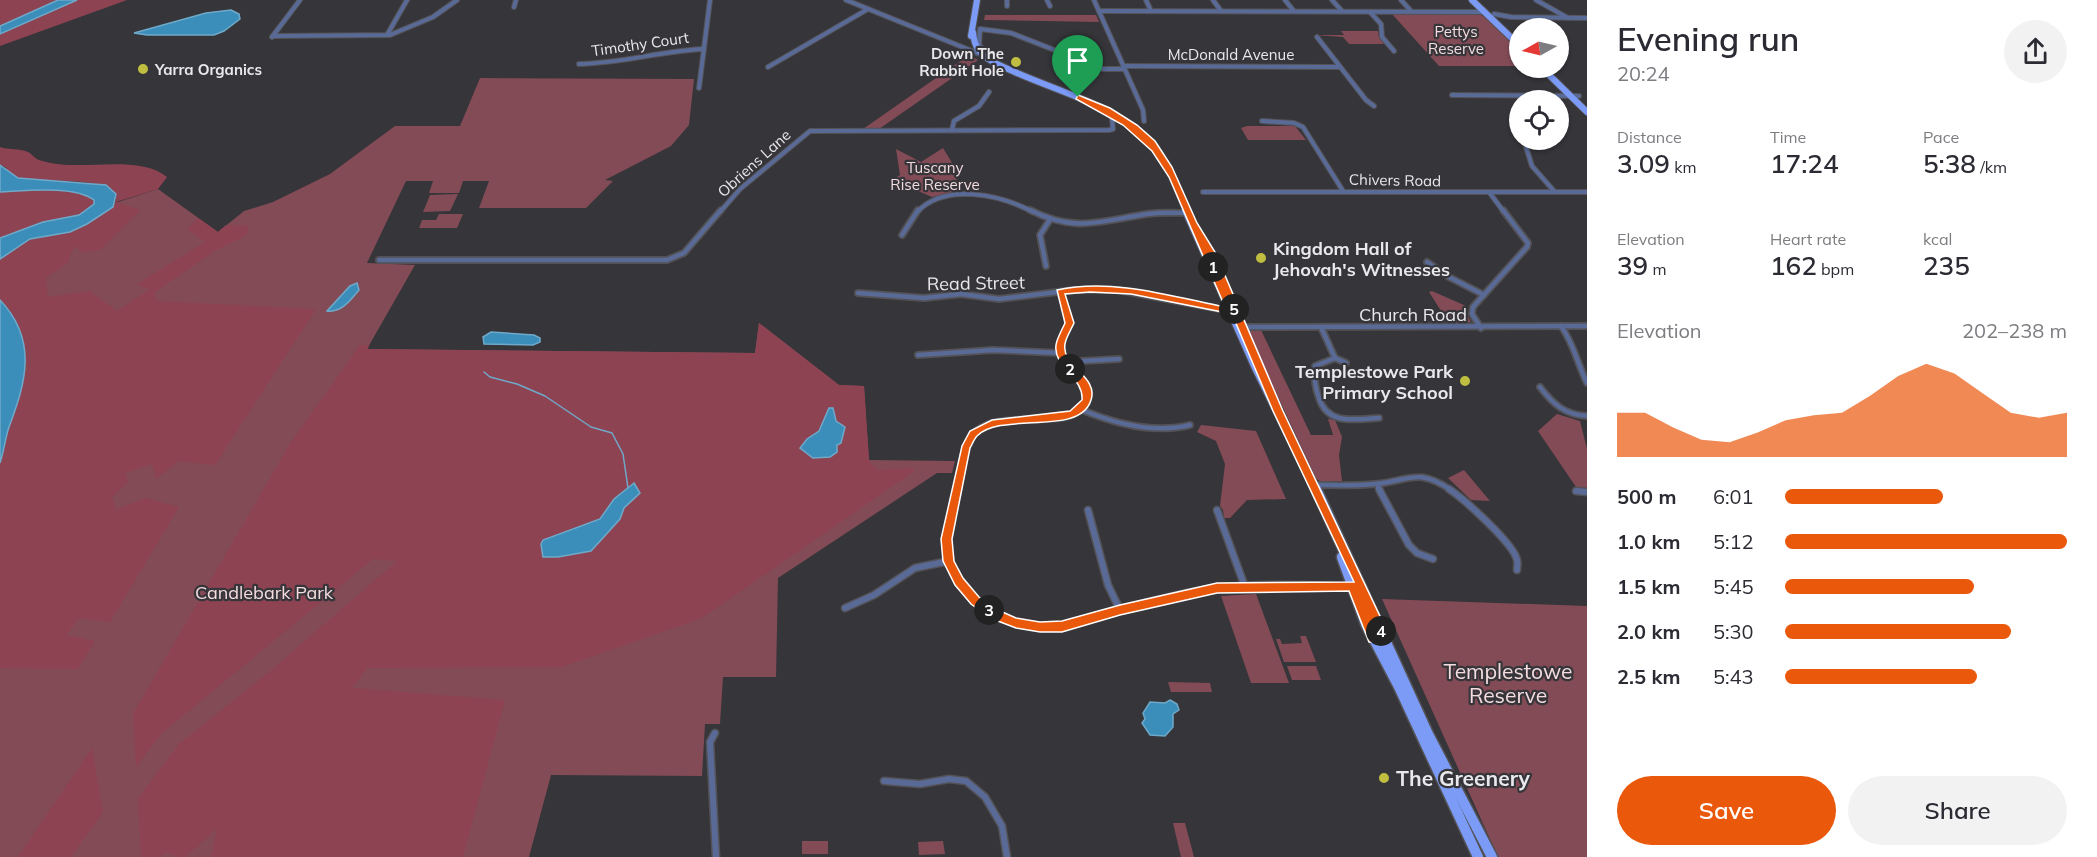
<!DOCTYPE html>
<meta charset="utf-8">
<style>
:root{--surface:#fff;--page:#f2f2f3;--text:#2b2b33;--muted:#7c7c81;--accent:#ea580c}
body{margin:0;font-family:Mulish,sans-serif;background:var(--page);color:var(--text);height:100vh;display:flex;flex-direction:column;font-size:22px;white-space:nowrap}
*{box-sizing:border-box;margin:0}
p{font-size:20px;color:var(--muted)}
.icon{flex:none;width:33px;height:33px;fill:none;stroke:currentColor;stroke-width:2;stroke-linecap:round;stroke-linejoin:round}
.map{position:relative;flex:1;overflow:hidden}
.drawer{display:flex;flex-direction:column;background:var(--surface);width:510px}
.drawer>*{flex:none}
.needle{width:39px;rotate:262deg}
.buttons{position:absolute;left:1509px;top:18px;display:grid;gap:12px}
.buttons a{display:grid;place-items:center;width:60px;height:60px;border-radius:50%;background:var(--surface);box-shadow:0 2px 4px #0004;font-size:30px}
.pin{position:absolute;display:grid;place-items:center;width:51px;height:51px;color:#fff;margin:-62px -26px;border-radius:50% 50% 50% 0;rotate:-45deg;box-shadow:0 0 6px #0007}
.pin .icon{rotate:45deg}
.km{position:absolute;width:30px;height:30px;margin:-15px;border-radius:50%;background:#222;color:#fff;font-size:16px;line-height:30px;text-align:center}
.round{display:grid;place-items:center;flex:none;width:63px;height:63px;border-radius:32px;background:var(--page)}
.headline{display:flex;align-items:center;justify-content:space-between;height:102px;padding:0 30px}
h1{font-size:33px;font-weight:600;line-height:45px}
.metrics{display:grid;grid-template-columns:repeat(3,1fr);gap:9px;height:102px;padding:6px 30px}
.metrics div{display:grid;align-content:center}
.metrics b{font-size:26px;font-weight:600}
.metrics small{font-size:16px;font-weight:400}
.metrics p{font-size:16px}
.chart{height:168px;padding:12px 30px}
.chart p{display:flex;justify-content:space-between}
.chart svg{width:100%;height:108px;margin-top:6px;fill:var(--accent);opacity:.7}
.button{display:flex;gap:12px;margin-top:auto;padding:12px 30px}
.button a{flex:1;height:69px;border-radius:36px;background:var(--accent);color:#fff;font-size:24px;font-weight:600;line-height:69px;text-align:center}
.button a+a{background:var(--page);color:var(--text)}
ul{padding:0 30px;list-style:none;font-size:20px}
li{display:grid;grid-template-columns:96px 72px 1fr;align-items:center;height:45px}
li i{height:15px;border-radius:8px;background:var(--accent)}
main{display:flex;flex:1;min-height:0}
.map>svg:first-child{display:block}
.green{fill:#834b56}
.forest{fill:#8e4353}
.water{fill:#3b8eba;stroke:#6fa9c9;stroke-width:1.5}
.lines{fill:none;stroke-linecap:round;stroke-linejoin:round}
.stream{stroke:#6fa9c9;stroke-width:1.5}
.minor-far2-casing{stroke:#535256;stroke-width:6}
.minor-far1-casing{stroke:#535256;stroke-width:8}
.minor-casing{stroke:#535256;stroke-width:9}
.primary-far2-casing{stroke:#535256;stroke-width:8}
.primary-far1-casing{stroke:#535256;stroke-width:10}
.primary-casing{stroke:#535256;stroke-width:13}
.minor-far2{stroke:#5a6a97;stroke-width:4}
.minor-far1{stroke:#5a6a97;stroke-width:4.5}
.minor{stroke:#5a6a97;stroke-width:6}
.primary-far2{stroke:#7c9bf7;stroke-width:6}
.primary-far1{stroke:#7c9bf7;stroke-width:8}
.primary{stroke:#7c9bf7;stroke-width:10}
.route{fill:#ea580c;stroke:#fff;stroke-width:1.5;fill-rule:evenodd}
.poi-dot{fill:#c0be40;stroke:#36353a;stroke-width:2}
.labels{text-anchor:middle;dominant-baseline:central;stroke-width:4.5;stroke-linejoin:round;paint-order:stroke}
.far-park-label{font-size:15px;fill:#f4dcdf;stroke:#36353a}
.far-street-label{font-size:15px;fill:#e9e8eb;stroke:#36353a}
.far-poi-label{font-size:15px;font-weight:bold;fill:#e9e8eb;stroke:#36353a;text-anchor:end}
.poi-label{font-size:18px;font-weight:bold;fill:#e9e8eb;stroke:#36353a;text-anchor:start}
.street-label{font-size:18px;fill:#e9e8eb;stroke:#36353a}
.park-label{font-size:18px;fill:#f4dcdf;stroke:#36353a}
.near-park-label{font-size:21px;fill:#f4dcdf;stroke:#36353a}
.near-poi-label{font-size:21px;font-weight:bold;fill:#e9e8eb;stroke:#36353a;text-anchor:start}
</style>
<main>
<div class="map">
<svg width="1587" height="857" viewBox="0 0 1587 857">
<rect width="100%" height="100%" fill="#36353a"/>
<g class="green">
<polygon points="1474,13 1487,17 1519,50 1519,66 1439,66 1392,14"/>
<polygon points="985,15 1096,15 1099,22 984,20"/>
<polygon points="1341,31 1378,31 1379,37 1384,44 1349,44 1343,37 1314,35 1344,35"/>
<polygon points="969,55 978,60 879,129 863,129"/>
<polygon points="480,78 694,79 689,125 671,146 605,180 613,181 586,208 479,208 489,181 463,181 459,193 429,193 433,181 406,181 367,263 415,265 367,349 755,353 759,323 839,385 864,386 869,460 955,461 952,473 937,473 778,578 776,677 723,677 720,724 705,724 702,776 551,775 529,857 0,857 0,463 5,449 11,312 0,300 0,259 115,203 158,189 218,232 244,211 273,202 330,174 395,126 460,126"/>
<polygon points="1247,126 1295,126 1306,140 1248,140 1241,128"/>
<polygon points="943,148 954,166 959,193 932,197 892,180 900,175 896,149 921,162"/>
<polygon points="458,194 450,211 423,212 430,195"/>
<polygon points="439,214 463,214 457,228 419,228 422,220 436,220"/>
<polygon points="1432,291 1466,306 1466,313 1471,322 1450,325 1429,292"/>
<polygon points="1247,330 1261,330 1311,435 1333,435 1328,419 1335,420 1342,437 1339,455 1342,481 1322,482 1316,479"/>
<polygon points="1557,414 1580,421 1587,449 1587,488 1576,487 1538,431"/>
<polygon points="1201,425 1256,431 1286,499 1247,500 1230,518 1224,518 1223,510 1220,506 1225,464 1216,441 1197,432"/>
<polygon points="1464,470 1490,501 1471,500 1448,478"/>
<polygon points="1256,594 1289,683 1251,683 1221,596"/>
<polygon points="1382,599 1587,606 1587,857 1498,857"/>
<polygon points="1300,636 1306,636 1316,662 1284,662 1276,639 1280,639 1282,644 1302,643"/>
<polygon points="1287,666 1316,666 1321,680 1292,680"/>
<polygon points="1168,682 1210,683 1212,692 1171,692"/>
<polygon points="1173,823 1185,823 1194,857 1181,857"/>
<rect x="802" y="841" width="26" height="13"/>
<polygon points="943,841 945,854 919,855 918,842"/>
</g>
<g class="forest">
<polygon points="0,0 58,0 0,26"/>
<polygon points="77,0 127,0 0,46 0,34"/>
<path d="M0 147C8 150 19 148 28 152 32 154 34 158 39 160 48 163 62 165 72 165 99 166 145 158 167 177L158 189 116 202 140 210 100 250 80 252 77 246 71 252 68 263 46 278 48 297 89 291 117 311 149 290 137 284 205 242 187 229 198 218 218 232 226 225 248 226 247 235 215 251 155 292 157 301 316 309 215 465 179 461 156 479 152 464 125 473 128 482 112 497 116 510 145 498 179 507 110 622 79 618 66 635 95 641 78 669 0 668V463L27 367 20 332 11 312 0 300V259L30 239 58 234 87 224 101 216 115 203 116 194C102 174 37 186 12 176L5 167 0 165Z"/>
<path d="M20 190C42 191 75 186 94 200V204L79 215 0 238V192Z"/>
<polygon points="759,323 839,385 864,386 869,461 877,470 909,468 914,469 913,472 702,618 562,667 367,668 352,688 505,700 463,857 211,857 217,828 186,857 176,857 167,852 159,857 141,857 138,798 179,744 269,672 397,561 373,559 162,733 136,767 133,714 291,442 360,345 369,345 368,349 755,353"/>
<polygon points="92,748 103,812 71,857 18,857"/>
</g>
<g class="water">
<polygon points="58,0 77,0 0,34 0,26"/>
<polygon points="231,10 239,14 240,19 224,31 214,35 147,35 134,33 206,13"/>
<path d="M0 165 18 178 106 185 116 194 113 207 87 224 70 232 30 239 0 259V238L43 222 79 215 94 204V200C74 185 24 191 0 192Z"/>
<path d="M357 283 359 290C350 301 341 313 327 311L350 286Z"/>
<path d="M0 300C38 340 26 382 9 427 5 439 4 451 0 463Z"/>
<polygon points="491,332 534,335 540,338 540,342 533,345 484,344 483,337"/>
<polygon points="829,408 833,408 836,421 845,427 841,443 837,445 837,452 830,457 813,458 800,448 807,439 819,431"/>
<polygon points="634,483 640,493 624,508 620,519 591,551 558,557 543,557 541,544 543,540 600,519 614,499"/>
<polygon points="1170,700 1177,704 1179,710 1173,714 1173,727 1165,736 1150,735 1142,723 1145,719 1143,713 1150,702 1165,703"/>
</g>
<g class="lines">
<polyline class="stream" points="484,372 490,377 517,384 545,396 591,427 612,433 623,454 628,488"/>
<defs>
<g id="minor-far2">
<polyline points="846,0 982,55"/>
<polyline points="1007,0 1007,6"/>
<polyline points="1047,0 1050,6"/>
<polyline points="1094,0 1143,110 1144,121"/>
<polyline points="1146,0 1151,11"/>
<polyline points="1213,0 1221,11"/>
<polyline points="1285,0 1293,10"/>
<polyline points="1332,0 1342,11"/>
<polyline points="1401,0 1411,11"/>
<polyline points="1536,0 1568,18"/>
<polyline points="514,7 516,0"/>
<polyline points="1099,11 1484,12"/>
<polyline points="1370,12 1381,24 1382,37 1394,51"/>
<polyline points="1494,14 1511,17 1587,18"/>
<polyline points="387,35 407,0"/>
<polyline points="273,36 390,35 433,17 457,0"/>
<polyline points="272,37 300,0"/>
<polyline points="1317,37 1366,100 1374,106"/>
<polyline points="995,58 979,45 980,29 1011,33 1103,69 1125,69"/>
<path d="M579 64C623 63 661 51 704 49"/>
<polyline points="1123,66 1339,67"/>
<polyline points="768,67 868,9"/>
<polyline points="699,88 710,0"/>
<polyline points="1452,95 1579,96"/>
<polyline points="1262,121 1294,123 1303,127 1343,191"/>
<polyline points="952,130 954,121 979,106 989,92"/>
<polyline points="1526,147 1532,166 1554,191"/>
<polyline points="1203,192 1587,192"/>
<polyline points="1489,192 1504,212"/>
<polyline points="720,212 740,189 810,131 1109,130 1113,129 1112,119 1117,115"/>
<path d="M917 212C946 182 1001 195 1033 212"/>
</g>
<g id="minor-far1">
<path d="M1030 210C1075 233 1101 221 1147 214 1161 212 1175 213 1189 213"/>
<polyline points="902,235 918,210"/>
<polyline points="379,260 667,260 684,253 721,210"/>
<polyline points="1427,262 1449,277 1484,295"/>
<polyline points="1046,266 1040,235 1049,221"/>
<polyline points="858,293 924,298 961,294 999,299 1074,290 1118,290 1236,312"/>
<path d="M1561 326C1574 344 1577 363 1587 383"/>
<polyline points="1238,327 1587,326"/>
<path d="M1321 327 1335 358 1315 366C1314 377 1315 388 1319 398 1328 426 1355 419 1379 418"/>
<polyline points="1481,328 1472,314 1473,307 1527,247 1528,243 1503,210"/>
<polyline points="918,355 993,350 1060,353"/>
<polyline points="1335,358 1346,363"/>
<polyline points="1065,362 1119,359"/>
<path d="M1540 387C1553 404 1565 415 1587 416"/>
<path d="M1080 409C1115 424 1153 434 1190 425"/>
<polyline points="1377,484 1380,490"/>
<path d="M1313 485C1333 485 1354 486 1375 484 1410 481 1416 467 1451 490"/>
<path d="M958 490C961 477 963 451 969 440 987 408 1045 426 1072 415 1079 412 1084 404 1087 398 1087 378 1061 370 1060 350 1060 340 1068 332 1070 323L1060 292"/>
</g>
<g id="minor">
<path d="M958 489C954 505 947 525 947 542 949 599 1011 633 1062 626 1080 624 1098 616 1115 611 1144 603 1174 595 1204 590 1253 582 1304 586 1354 586"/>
<polyline points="1379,489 1409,545 1417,553 1433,559"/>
<path d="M1449 489C1464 499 1514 544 1517 560 1518 564 1517 567 1517 570"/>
<polyline points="1576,491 1587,492"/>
<polyline points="1088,510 1108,585 1120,610"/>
<polyline points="1217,510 1245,587"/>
<polyline points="845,608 874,595 915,568 949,561"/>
<polyline points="715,733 710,742 716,857"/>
<polyline points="884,781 920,784 949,779 966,781 985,797 1002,826 1007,857"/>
</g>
<g id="primary-far2">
<polyline points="1472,0 1520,46"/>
<path d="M973 32C974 40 975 47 981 53 989 62 1006 68 1017 73 1060 92 1109 104 1145 136 1167 156 1175 185 1187 212"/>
<polyline points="971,36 977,0"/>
<polyline points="1542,68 1587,112"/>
</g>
<polyline id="primary-far1" points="1186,210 1255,366 1316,490"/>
<g id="primary">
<polyline points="1316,489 1428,734 1492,857"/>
<polyline points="1342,557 1366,624 1399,687 1478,857"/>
</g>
</defs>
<use href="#minor-far2" class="minor-far2-casing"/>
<use href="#minor-far1" class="minor-far1-casing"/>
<use href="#minor" class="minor-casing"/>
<use href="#primary-far2" class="primary-far2-casing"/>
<use href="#primary-far1" class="primary-far1-casing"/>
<use href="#primary" class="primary-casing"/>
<use href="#minor-far2" class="minor-far2"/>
<use href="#minor-far1" class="minor-far1"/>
<use href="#minor" class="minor"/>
<use href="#primary-far2" class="primary-far2"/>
<use href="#primary-far1" class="primary-far1"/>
<use href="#primary" class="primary"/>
</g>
<path class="route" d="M1078 95 1110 108 1137 125 1155 141 1172 167 1197 223 1215 252 1283 411 1387 631 1385 635 1379 636 1377 642H1369L1349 591 1217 593 1120 615 1062 632H1040L1016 628 990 618 971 604 955 585 943 561 941 539 962 446 970 431 992 420 1070 411 1082 400C1084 377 1053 368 1056 345 1057 338 1062 330 1065 323L1057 290C1112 278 1171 296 1225 307L1169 177 1152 151 1123 125 1076 99ZM1090 292 1131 294 1232 314 1273 411 1354 582 1217 583 1120 605 1062 621 1040 622 1016 618 998 610 979 597 963 578 954 561 952 539 970 448C972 445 974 439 977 436 1002 411 1080 437 1091 400 1099 376 1061 367 1065 344 1066 337 1071 330 1074 323L1065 294Z"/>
<g class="poi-dot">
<circle cx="1016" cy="62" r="6"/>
<circle cx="143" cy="69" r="6"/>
<circle cx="1261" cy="258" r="6"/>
<circle cx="1465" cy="381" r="6"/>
<circle cx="1384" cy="778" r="6"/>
</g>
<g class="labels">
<g class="far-park-label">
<text x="1456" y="31">Pettys<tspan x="1456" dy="17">Reserve</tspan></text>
<text x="935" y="167">Tuscany<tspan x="935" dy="17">Rise Reserve</tspan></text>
</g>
<g class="far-street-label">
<text transform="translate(640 44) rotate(-8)">Timothy Court</text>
<text x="1231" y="54">McDonald Avenue</text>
<text transform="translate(754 163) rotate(-42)">Obriens Lane</text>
<text transform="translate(1395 180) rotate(1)">Chivers Road</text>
</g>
<g class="far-poi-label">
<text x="1004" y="53">Down The<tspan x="1004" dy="17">Rabbit Hole</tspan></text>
<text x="155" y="69" text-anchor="start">Yarra Organics</text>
</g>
<g class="poi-label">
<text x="1273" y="248">Kingdom Hall of<tspan x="1273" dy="21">Jehovah's Witnesses</tspan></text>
<text x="1453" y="371" text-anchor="end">Templestowe Park<tspan x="1453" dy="21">Primary School</tspan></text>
</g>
<g class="street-label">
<text transform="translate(976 283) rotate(-1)">Read Street</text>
<text x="1413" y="314">Church Road</text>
</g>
<g class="park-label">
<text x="264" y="592">Candlebark Park</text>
</g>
<g class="near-park-label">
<text x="1508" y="671">Templestowe<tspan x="1508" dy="24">Reserve</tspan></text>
</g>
<g class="near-poi-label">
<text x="1396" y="778">The Greenery</text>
</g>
</g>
</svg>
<div class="buttons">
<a><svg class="needle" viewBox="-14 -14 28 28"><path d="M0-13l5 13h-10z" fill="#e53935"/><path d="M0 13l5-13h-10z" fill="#7c7c81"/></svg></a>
<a><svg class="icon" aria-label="locate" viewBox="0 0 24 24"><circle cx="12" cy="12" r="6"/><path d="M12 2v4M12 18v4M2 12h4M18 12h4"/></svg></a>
</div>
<div class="pin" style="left:1078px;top:97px;background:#1e9e55"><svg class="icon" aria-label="arrive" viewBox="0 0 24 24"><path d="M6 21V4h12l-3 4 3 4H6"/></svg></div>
<b class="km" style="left:1213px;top:267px">1</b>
<b class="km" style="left:1070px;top:369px">2</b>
<b class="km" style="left:989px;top:610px">3</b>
<b class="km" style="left:1381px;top:631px">4</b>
<b class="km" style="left:1234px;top:309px">5</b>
</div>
<section class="drawer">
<div class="headline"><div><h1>Evening run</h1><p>20:24</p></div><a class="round"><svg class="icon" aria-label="share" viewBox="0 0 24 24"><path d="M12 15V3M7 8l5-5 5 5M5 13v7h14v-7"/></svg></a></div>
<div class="metrics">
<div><p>Distance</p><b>3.09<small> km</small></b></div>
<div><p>Time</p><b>17:24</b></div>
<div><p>Pace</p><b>5:38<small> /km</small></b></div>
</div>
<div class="metrics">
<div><p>Elevation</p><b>39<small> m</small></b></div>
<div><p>Heart rate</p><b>162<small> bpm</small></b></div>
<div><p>kcal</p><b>235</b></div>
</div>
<div class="chart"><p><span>Elevation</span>202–238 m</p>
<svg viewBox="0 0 160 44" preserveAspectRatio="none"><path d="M0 44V26L10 26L20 32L30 37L40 38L50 34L60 29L70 27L80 26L90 19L100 11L110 6L120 10L130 18L140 26L150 28L160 26V44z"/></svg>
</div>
<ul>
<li><b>500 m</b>6:01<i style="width:56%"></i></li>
<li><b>1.0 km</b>5:12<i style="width:100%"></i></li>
<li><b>1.5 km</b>5:45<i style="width:67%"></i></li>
<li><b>2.0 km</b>5:30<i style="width:80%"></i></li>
<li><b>2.5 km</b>5:43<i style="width:68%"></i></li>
</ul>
<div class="button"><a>Save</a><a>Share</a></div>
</section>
</main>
